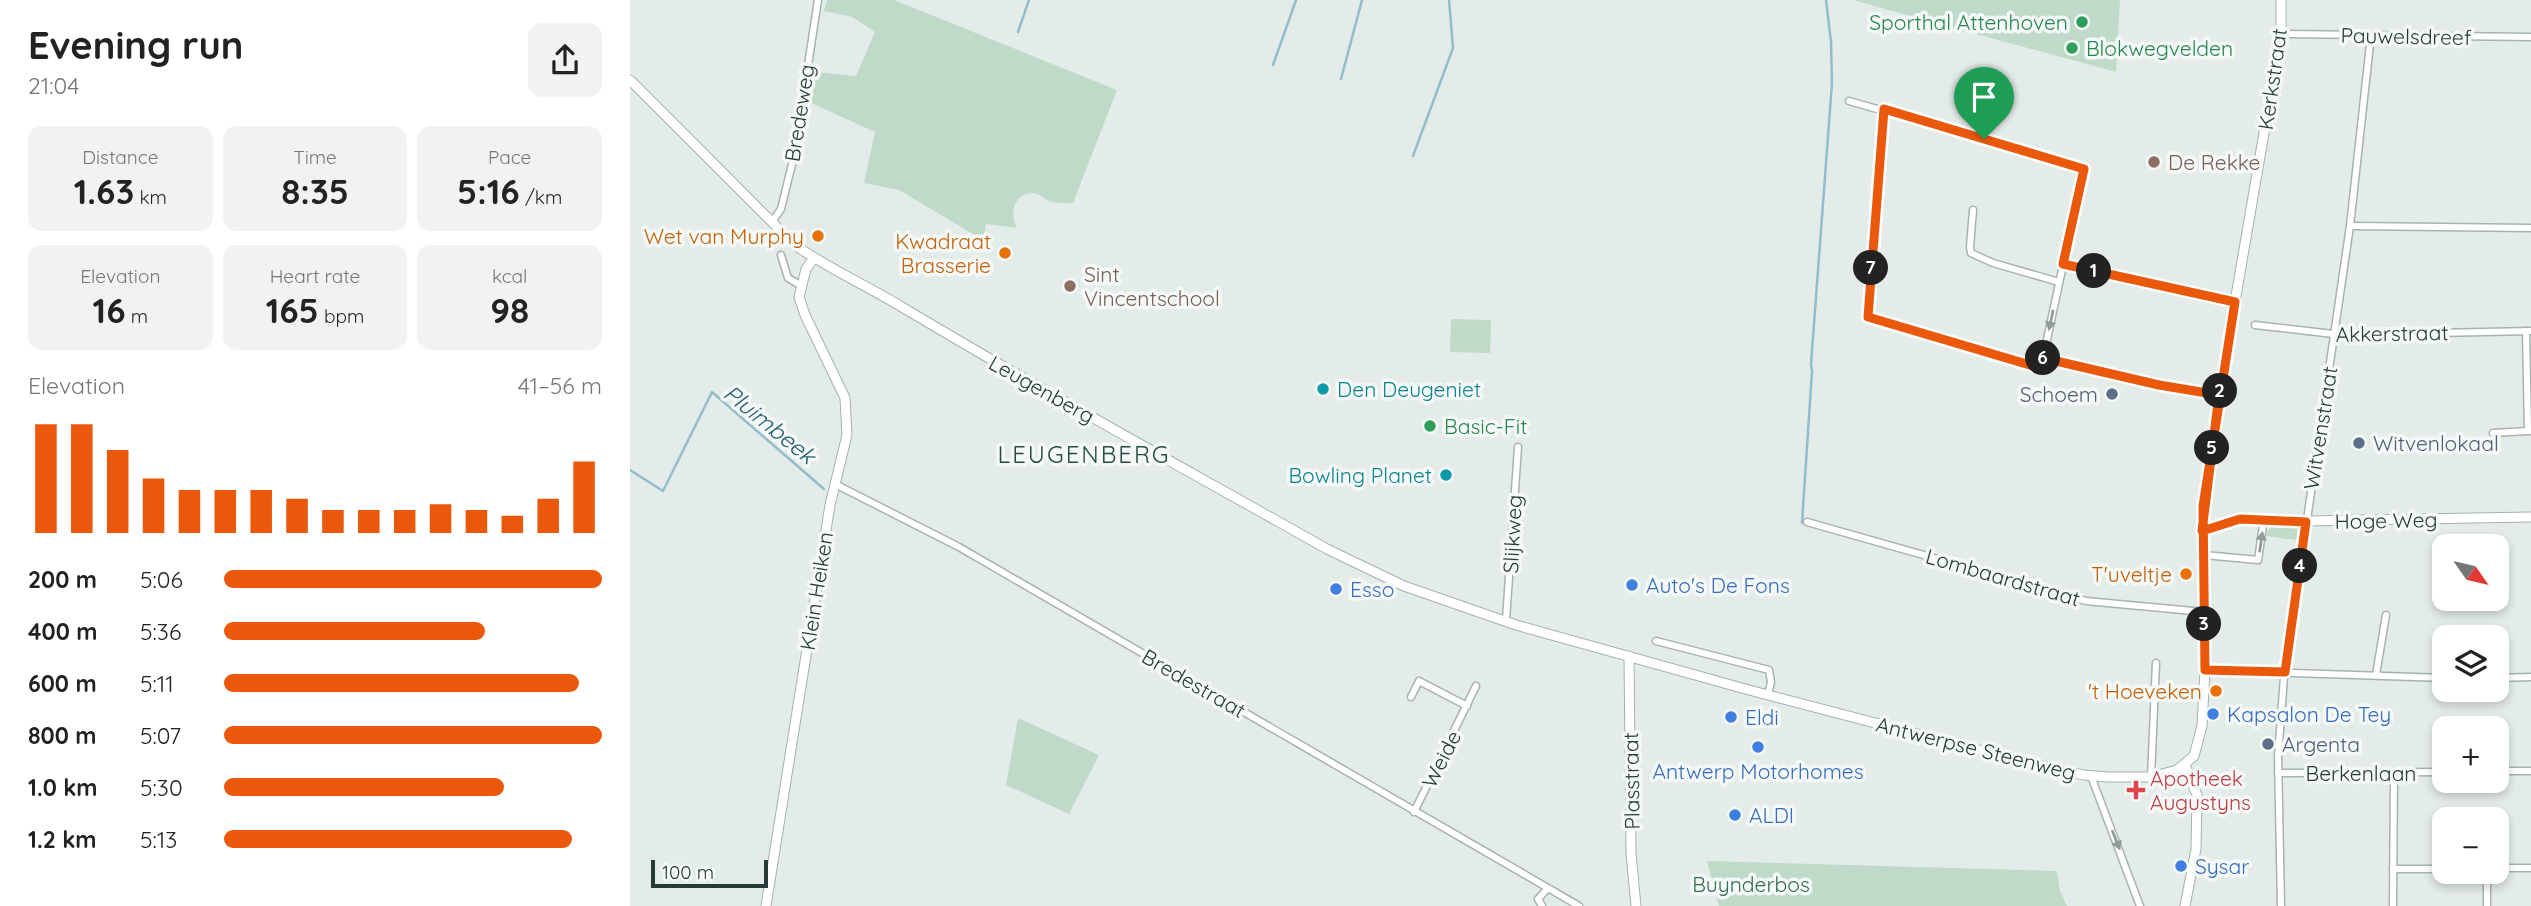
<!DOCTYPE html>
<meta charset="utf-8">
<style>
:root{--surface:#fff;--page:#f2f2f2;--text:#222;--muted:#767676;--accent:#ea580c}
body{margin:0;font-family:Quicksand,sans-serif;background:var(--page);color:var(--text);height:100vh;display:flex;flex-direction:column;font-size:26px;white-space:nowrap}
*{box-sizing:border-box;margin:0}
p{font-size:23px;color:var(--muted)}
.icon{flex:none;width:38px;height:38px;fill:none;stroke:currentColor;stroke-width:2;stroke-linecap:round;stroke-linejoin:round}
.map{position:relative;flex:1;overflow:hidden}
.details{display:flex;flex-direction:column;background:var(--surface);width:630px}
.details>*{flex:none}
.needle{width:46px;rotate:124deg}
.tools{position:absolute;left:1802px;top:534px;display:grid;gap:14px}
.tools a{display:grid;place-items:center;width:77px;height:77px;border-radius:14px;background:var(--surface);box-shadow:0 4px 10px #0003;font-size:35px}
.scale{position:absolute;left:21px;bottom:18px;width:117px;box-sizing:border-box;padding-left:7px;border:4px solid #263b37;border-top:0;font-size:19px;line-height:24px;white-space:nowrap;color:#263b37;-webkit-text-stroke:5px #f4f9f7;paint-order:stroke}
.pin{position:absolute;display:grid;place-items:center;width:60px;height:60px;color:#fff;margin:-72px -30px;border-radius:50% 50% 50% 0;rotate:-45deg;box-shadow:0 0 7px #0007}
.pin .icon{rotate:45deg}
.km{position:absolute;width:35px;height:35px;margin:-18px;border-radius:50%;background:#222;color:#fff;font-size:19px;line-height:35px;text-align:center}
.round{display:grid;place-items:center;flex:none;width:74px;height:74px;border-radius:14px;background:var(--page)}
.head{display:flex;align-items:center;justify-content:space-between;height:119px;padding:0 28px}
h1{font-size:38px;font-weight:700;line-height:52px}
.figures{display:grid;grid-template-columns:repeat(3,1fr);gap:10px;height:119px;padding:7px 28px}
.figures div{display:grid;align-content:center;border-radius:14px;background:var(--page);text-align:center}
.figures b{font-size:35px;font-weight:700}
.figures small{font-size:19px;font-weight:400}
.figures p{font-size:19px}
.chart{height:196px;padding:14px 28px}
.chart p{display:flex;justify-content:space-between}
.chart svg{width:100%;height:126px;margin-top:7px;stroke:var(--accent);stroke-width:6}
ul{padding:0 28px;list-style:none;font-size:23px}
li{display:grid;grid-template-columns:112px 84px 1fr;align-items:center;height:52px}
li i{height:18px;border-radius:9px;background:var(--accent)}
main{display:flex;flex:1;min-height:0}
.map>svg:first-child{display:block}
.green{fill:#c0dac9}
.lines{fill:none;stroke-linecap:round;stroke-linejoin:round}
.stream{stroke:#93bdca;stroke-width:2.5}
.street-casing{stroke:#a7b3b0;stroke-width:9}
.secondary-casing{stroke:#a1b3ae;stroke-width:11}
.street{stroke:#fff;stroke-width:6}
.secondary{stroke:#fff;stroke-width:9}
.oneway{fill:#929d9b}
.route-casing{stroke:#fff;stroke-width:14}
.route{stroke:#ea580c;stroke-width:9}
.leisure-dot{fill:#2e9e5b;stroke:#f4f9f7;stroke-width:2.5}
.education-dot{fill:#8d6e63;stroke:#f4f9f7;stroke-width:2.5}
.food-dot{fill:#e8710a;stroke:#f4f9f7;stroke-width:2.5}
.culture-dot{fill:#0f9aa8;stroke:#f4f9f7;stroke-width:2.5}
.service-dot{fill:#5c6f8a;stroke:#f4f9f7;stroke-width:2.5}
.shop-dot{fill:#3f7fe0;stroke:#f4f9f7;stroke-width:2.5}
.health-dot{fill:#e0444e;stroke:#f4f9f7;stroke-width:2.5}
.labels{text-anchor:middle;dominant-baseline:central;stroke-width:7;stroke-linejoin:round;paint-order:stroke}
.leisure-label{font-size:21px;fill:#27864d;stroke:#f4f9f7;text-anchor:start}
.street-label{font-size:21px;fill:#263b37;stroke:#f4f9f7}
.education-label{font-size:21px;fill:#785e54;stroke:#f4f9f7;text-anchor:start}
.food-label{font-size:21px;fill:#c56008;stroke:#f4f9f7;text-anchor:end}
.culture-label{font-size:21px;fill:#0d838f;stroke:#f4f9f7;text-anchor:start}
.service-label{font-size:21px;fill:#4e5e75;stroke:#f4f9f7;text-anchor:start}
.shop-label{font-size:21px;fill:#366cbe;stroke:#f4f9f7;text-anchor:start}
.health-label{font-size:21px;fill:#be3a42;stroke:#f4f9f7;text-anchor:start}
.park-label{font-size:21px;fill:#346e4f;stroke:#f4f9f7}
.water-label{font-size:23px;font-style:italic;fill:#265e71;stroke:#f4f9f7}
.quarter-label{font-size:24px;letter-spacing:2px;fill:#244b45;stroke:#f4f9f7}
</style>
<main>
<section class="details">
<div class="head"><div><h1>Evening run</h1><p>21:04</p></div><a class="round"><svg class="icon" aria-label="share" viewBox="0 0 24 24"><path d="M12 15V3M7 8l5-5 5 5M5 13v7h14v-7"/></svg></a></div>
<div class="figures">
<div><p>Distance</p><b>1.63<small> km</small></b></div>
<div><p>Time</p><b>8:35</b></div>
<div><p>Pace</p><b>5:16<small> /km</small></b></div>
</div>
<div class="figures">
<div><p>Elevation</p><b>16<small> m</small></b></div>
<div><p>Heart rate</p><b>165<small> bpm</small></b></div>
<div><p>kcal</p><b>98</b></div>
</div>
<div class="chart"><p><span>Elevation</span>41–56 m</p>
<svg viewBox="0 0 160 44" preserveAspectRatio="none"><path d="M5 44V6M15 44V6M25 44V15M35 44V25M45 44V29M55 44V29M65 44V29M75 44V32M85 44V36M95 44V36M105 44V36M115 44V34M125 44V36M135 44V38M145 44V32M155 44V19"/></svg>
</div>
<ul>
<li><b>200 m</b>5:06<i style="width:100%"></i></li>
<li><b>400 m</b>5:36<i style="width:69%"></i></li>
<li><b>600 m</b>5:11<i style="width:94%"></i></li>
<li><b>800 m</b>5:07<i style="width:100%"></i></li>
<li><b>1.0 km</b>5:30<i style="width:74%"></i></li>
<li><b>1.2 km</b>5:13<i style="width:92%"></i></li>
</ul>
</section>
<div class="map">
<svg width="1901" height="906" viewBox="0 0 1901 906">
<rect width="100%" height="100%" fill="#e4ece9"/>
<g class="green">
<path d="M197 0H264L487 90 443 203C436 203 426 203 419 201 414 199 410 194 404 193 384 192 379 214 387 228L356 224 353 240 269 190 234 183 245 132 181 103 186 72 226 76 245 32 222 17 194 11Z"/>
<polygon points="1224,0 1490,0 1486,72 1244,6"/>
<polygon points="821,319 861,320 860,353 820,352"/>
<polygon points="1640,526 1668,527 1666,540 1636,536"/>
<polygon points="388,718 469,755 439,814 376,785"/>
<polygon points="1077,861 1427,871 1430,891 1437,906 1089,906"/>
</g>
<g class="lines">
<g class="stream">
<polyline points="388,32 399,0"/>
<polyline points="643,65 666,0"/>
<polyline points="711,79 732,0"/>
<polyline points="783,156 823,48 819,0"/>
<polyline points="0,470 33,491 82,392 194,489"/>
<polyline points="1172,523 1182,371 1181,364 1202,83 1201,42 1196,0"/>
</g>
<defs>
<g id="street">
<polyline points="1651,34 1901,37"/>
<polyline points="1219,101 1454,168 1413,358"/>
<polyline points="1254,109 1238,317 1403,366 1413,358"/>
<polyline points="1343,210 1340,247 1341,253 1363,263 1429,282"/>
<polyline points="142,222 151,209 164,156 188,0"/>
<polyline points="1720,226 1901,228"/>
<polyline points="151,255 158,278 170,285"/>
<polyline points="1433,264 1605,302"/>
<polyline points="1625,325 1712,335 1901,331"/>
<polyline points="1896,331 1898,431 1901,431"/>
<polyline points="1413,358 1529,385 1589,395"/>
<polyline points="1863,433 1898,431"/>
<polyline points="205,484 329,547 949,906"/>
<polyline points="1177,522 1456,601 1574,612"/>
<polyline points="1574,555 1628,560 1634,518"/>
<polyline points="876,620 888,447"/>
<polyline points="1026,641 1139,670 1141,682 1138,695"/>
<polyline points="1575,670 1815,678"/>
<polyline points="1746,675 1756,615"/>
<polyline points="1867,678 1901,677"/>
<polyline points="781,697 789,681 837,706"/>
<polyline points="1867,771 1901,771"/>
<polyline points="1648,773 1815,772"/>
<polyline points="1461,776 1510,906"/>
<polyline points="1521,777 1526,663"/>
<polyline points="784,812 846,686"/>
<polyline points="1867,868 1901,868"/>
<polyline points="1763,869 1815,869"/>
<polyline points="1857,872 1857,906"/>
<polyline points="912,906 908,899 918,888"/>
<polyline points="1651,906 1648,756 1654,677 1720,226 1741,35"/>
<polyline points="1763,906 1764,773"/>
</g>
<g id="secondary">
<path d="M0 80 166 246C200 269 237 286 272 307 412 391 555 469 697 549L774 586 886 625 1119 690 1391 761 1454 775 1478 777H1521L1547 770 1564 756 1572 726 1575 670 1573 506 1589 395 1651 34V0"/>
<polyline points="1572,531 1610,518 1676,521 1901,517"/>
<polyline points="999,656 1001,853 1006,906"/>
<polyline points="136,906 200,505 217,435 215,398 175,315 169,297 176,269 184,258"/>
<polyline points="1555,906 1566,849 1567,795 1555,765"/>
</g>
</defs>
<use href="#street" class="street-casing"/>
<use href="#secondary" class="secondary-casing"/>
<use href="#street" class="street"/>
<use href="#secondary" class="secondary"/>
</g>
<defs><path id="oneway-solid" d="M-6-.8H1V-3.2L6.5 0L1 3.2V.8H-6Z" transform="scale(1.75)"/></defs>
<g class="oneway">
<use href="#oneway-solid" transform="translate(1421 320) rotate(102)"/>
<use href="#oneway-solid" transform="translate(1631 542) rotate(-82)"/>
<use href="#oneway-solid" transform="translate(1486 840) rotate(68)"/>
</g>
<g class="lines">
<defs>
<polyline id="route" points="1354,139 1454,169 1433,264 1605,302 1573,506 1575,670 1655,672 1676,522 1610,519 1572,531 1589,395 1529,385 1413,358 1403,366 1238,317 1254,109 1354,139"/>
</defs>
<use href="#route" class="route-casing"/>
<use href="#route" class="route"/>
</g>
<g class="leisure-dot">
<circle cx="1452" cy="22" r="7"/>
<circle cx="1442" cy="48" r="7"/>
<circle cx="800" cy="426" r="7"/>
</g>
<g class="education-dot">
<circle cx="1524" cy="162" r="7"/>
<circle cx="440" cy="286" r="7"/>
</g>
<g class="food-dot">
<circle cx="188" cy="236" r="7"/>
<circle cx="375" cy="253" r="7"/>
<circle cx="1556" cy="574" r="7"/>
<circle cx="1586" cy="691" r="7"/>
</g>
<g class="culture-dot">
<circle cx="693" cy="389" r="7"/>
<circle cx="816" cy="475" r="7"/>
</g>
<g class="service-dot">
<circle cx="1482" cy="394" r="7"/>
<circle cx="1729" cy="443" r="7"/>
<circle cx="1638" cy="744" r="7"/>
</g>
<g class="shop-dot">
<circle cx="1002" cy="585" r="7"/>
<circle cx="706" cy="589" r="7"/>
<circle cx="1583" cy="714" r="7"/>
<circle cx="1101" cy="717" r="7"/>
<circle cx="1128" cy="747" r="7"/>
<circle cx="1105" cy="815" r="7"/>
<circle cx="1551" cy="866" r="7"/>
</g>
<path class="health-dot" d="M1502.5 779.5h7v7h7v7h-7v7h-7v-7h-7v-7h7z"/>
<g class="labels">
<g class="leisure-label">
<text x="1438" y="22" text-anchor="end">Sporthal Attenhoven</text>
<text x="1456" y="48">Blokwegvelden</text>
<text x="814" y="426">Basic-Fit</text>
</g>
<g class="street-label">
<text transform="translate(1776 36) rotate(1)">Pauwelsdreef</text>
<text transform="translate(1642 79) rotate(-82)">Kerkstraat</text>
<text transform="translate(169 113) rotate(-81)">Bredeweg</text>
<text transform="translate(1762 333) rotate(-1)">Akkerstraat</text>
<text transform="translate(412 389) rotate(29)">Leugenberg</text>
<text transform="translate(1690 428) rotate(-81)">Witvenstraat</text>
<text transform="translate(1756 520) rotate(-1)">Hoge Weg</text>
<text transform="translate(882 534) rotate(-87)">Slijkweg</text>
<text transform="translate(1373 577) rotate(16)">Lombaardstraat</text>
<text transform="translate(186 591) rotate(-81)">Klein Heiken</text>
<text transform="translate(564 683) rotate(30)">Bredestraat</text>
<text transform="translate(1346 748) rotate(14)">Antwerpse Steenweg</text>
<text transform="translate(811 759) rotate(-63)">Weide</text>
<text x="1731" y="773">Berkenlaan</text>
<text transform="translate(1001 781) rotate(-91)">Plasstraat</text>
</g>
<g class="education-label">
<text x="1538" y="162">De Rekke</text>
<text x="454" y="274">Sint<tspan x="454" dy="24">Vincentschool</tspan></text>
</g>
<g class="food-label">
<text x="174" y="236">Wet van Murphy</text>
<text x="361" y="241">Kwadraat<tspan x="361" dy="24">Brasserie</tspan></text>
<text x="1542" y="574">T'uveltje</text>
<text x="1572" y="691">'t Hoeveken</text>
</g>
<g class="culture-label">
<text x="707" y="389">Den Deugeniet</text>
<text x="802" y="475" text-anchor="end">Bowling Planet</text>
</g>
<g class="service-label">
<text x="1468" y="394" text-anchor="end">Schoem</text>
<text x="1743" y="443">Witvenlokaal</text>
<text x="1652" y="744">Argenta</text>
</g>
<g class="shop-label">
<text x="1016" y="585">Auto's De Fons</text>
<text x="720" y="589">Esso</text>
<text x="1597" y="714">Kapsalon De Tey</text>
<text x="1115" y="717">Eldi</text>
<text x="1128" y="771" text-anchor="middle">Antwerp Motorhomes</text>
<text x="1119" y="815">ALDI</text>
<text x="1565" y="866">Sysar</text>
</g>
<g class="health-label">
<text x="1520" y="778">Apotheek<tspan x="1520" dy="24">Augustyns</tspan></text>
</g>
<g class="park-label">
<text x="1121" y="884">Buynderbos</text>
</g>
<g class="water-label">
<text transform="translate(140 424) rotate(39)">Pluimbeek</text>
</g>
<g class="quarter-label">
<text x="454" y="454">LEUGENBERG</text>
</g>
</g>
</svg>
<div class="tools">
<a><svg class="needle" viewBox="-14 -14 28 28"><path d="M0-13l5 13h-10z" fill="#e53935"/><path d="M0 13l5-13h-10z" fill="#767676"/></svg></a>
<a><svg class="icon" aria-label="layers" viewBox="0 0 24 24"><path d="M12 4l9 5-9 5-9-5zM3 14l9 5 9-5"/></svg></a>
<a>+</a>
<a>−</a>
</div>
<div class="scale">100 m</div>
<div class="pin" style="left:1354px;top:139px;background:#1e9e55"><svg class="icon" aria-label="arrive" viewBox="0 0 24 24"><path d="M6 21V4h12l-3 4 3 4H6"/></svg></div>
<b class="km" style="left:1464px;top:271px">1</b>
<b class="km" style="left:1590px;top:391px">2</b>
<b class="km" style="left:1574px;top:624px">3</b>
<b class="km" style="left:1670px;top:566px">4</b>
<b class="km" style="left:1582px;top:448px">5</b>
<b class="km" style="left:1413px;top:358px">6</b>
<b class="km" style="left:1241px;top:268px">7</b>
</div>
</main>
